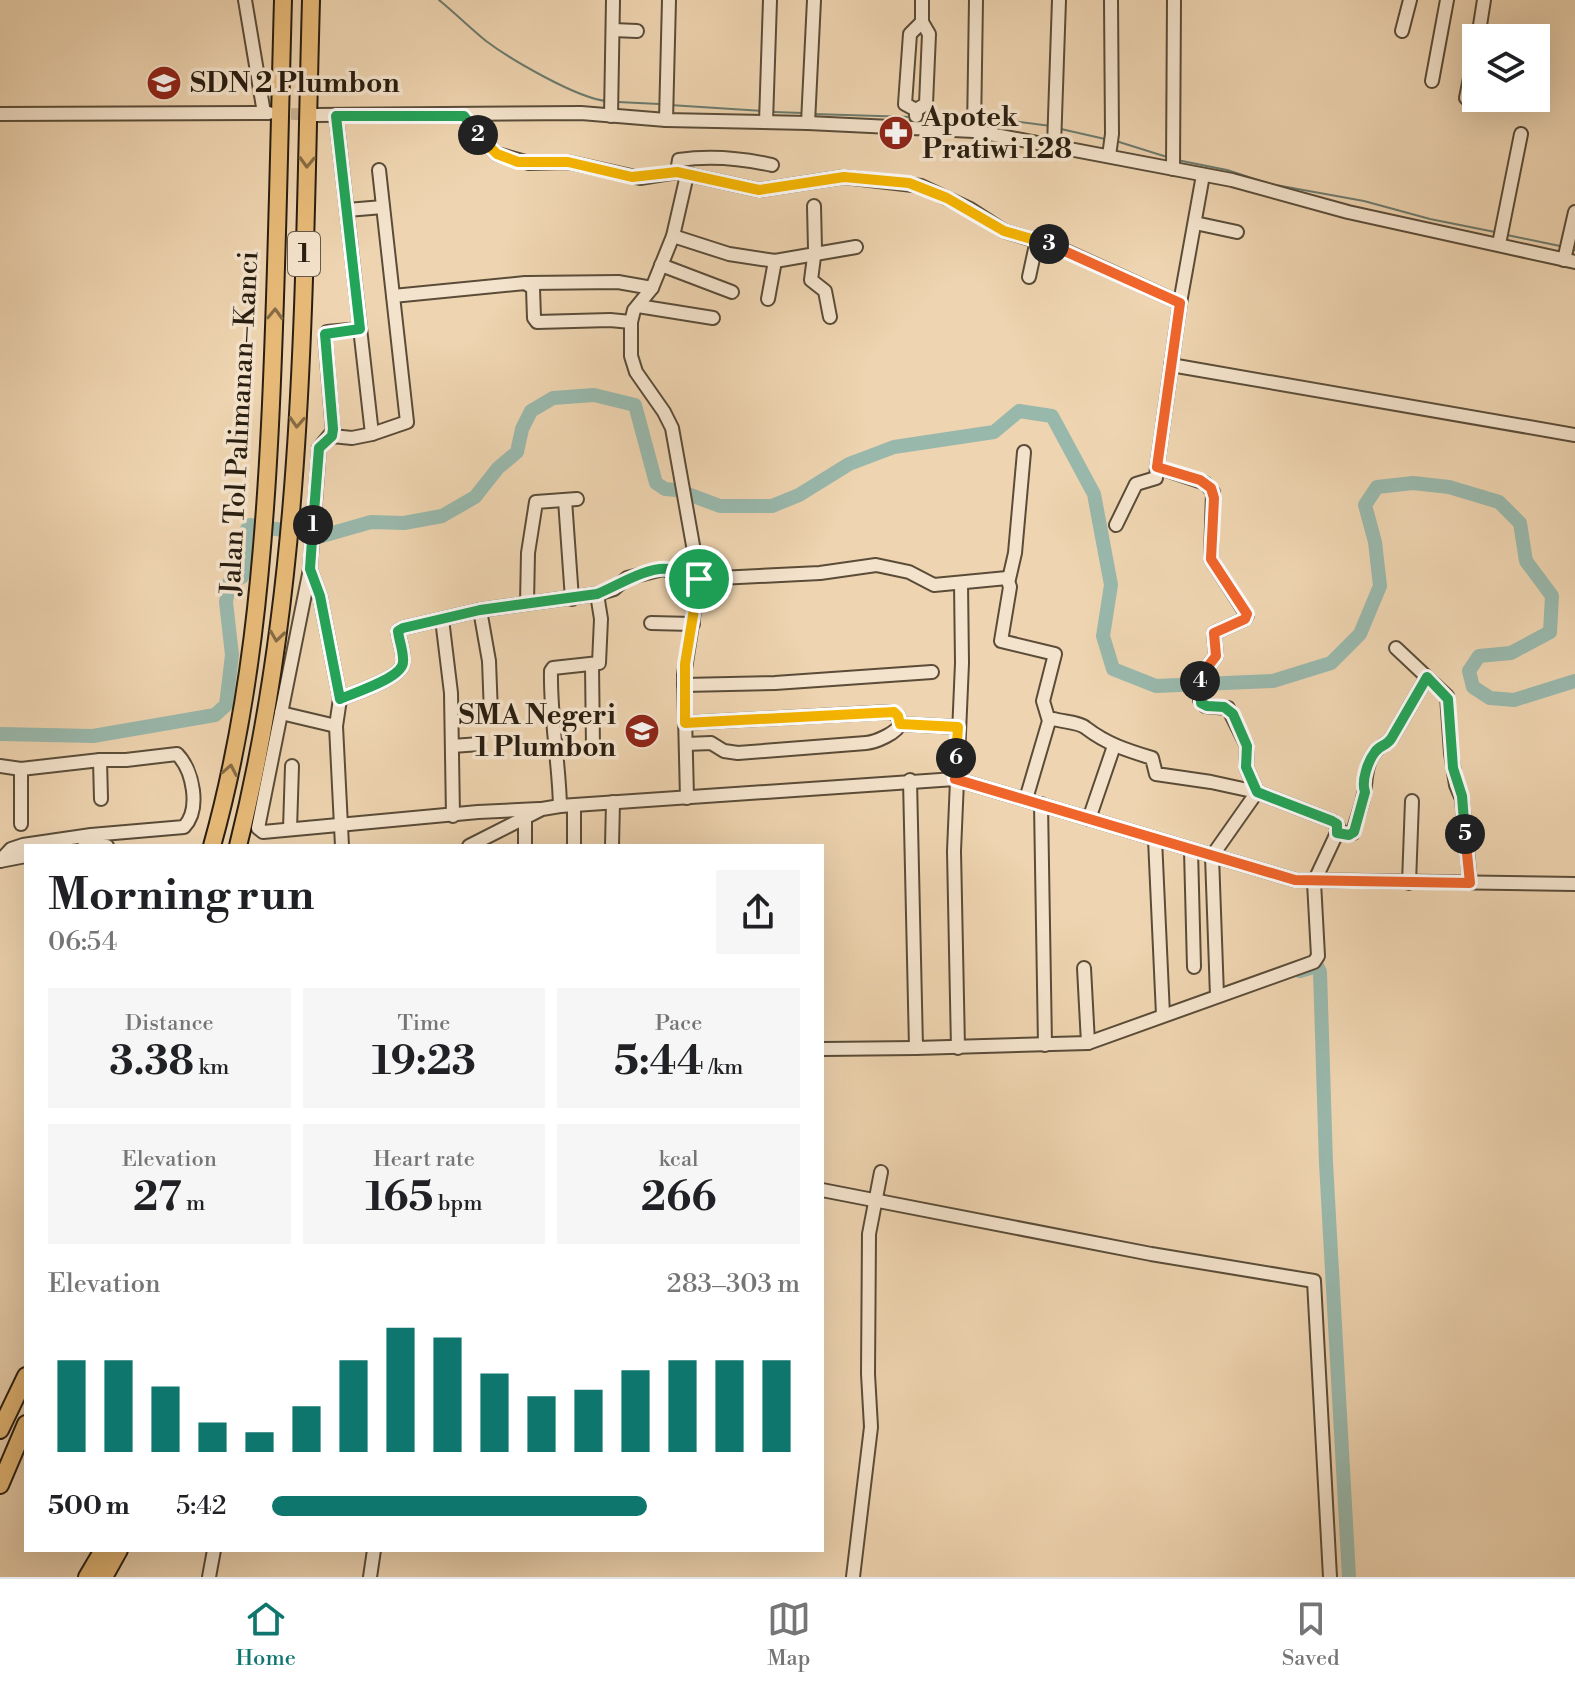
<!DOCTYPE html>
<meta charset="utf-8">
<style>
:root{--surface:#fff;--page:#f6f6f6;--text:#202124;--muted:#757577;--line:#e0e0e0;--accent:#0f766e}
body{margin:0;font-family:"Libre Bodoni",serif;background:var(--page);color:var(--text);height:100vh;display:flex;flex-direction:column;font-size:30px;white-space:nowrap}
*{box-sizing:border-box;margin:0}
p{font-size:26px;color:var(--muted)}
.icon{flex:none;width:44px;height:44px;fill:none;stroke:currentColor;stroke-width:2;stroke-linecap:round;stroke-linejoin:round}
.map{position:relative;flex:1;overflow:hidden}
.drawer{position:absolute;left:24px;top:844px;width:800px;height:708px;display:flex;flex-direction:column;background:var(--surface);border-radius:0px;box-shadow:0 8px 32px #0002}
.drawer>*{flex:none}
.fabs{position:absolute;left:1462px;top:24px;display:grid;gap:16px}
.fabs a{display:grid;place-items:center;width:88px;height:88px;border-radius:0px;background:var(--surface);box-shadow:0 8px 32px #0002;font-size:40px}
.pin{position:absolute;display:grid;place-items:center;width:68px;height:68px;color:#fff;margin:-34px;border:4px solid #fff;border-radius:50%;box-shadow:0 2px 8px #0007}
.km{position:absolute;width:40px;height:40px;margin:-20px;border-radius:50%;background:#222;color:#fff;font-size:22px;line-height:40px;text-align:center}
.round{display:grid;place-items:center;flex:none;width:84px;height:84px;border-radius:0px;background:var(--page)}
.summary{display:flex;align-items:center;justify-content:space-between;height:136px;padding:0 24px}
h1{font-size:44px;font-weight:700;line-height:60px}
.figures{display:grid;grid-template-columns:repeat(3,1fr);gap:12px;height:136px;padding:8px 24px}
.figures div{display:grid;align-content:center;border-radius:0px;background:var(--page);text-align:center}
.figures b{font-size:40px;font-weight:700}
.figures small{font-size:22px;font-weight:400}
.figures p{font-size:22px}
.chart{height:224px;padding:16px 24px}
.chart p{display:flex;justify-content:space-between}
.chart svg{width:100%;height:144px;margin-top:8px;stroke:var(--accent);stroke-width:6}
ul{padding:0 24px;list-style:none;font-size:26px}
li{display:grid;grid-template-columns:128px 96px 1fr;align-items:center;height:60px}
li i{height:20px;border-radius:10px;background:var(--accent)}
.dock{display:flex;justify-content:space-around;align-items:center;height:112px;border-top:2px solid var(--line);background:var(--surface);font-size:22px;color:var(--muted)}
.dock a{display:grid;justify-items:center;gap:4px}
.dock .selected{color:var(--accent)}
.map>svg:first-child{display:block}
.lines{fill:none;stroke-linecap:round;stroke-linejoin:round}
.stream{stroke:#6c7a6e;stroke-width:2}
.river{stroke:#99b8ac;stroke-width:14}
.minor-tunnel{stroke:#c7b090;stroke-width:12;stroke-dasharray:12 6;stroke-linecap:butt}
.minor-casing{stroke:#5a4c38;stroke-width:16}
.highway-casing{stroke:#291e10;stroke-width:20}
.minor{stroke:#f4e3cc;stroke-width:12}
.highway{stroke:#e7ba78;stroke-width:16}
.oneway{stroke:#886c44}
.split-1-casing{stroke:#fff;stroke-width:16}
.split-2-casing{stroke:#fff;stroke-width:16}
.split-3-casing{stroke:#fff;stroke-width:16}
.split-4-casing{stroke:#fff;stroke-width:16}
.split-5-casing{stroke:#fff;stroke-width:16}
.split-6-casing{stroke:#fff;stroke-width:16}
.split-7-casing{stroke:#fff;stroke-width:16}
.split-1{stroke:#22a559;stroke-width:10}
.split-2{stroke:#22a559;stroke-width:10}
.split-3{stroke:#f5b400;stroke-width:10}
.split-4{stroke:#f0652b;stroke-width:10}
.split-5{stroke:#22a559;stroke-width:10}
.split-6{stroke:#f0652b;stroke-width:10}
.split-7{stroke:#f5b400;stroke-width:10}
.labels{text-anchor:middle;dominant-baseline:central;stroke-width:7;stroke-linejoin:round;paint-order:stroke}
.shield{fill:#f4e3cc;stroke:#665948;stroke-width:2}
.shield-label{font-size:26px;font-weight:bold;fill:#291e10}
.poi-label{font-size:28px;font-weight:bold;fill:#291e10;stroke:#f4e3cc;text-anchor:start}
.street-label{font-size:28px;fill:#291e10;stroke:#f4e3cc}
</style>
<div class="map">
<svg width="1575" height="1577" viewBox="0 0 1575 1577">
<rect width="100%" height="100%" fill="#eed4b0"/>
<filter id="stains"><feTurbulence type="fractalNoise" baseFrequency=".0025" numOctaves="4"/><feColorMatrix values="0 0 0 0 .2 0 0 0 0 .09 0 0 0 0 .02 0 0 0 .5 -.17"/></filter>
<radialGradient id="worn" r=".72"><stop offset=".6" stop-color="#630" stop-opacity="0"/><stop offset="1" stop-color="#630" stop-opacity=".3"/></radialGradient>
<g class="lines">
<g class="stream">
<path d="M439 0C455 13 470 28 486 41 510 59 578 99 607 101"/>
<polyline points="618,102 659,104"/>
<polyline points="670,105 763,111"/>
<polyline points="774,112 803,113"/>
<polyline points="813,114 911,117"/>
<polyline points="921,117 968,117"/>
<polyline points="981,117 1051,126"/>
<polyline points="1061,129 1105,139"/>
<polyline points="1116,141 1167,157"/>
<polyline points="1177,160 1227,170 1270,184 1364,201 1430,219 1495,232"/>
<polyline points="1507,235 1560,246"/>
<polyline points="1574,250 1575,250"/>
</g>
<g class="river">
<path d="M0 734 93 736 215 715 226 705 232 655 226 602 229 583 242 577C247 563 253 544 246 531L250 525 322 536 371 522 404 523 442 516 475 497 498 468 517 452 522 429 531 411 553 398 594 395 635 405 656 483 665 489 677 490 720 506H772L799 495 849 464 894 447 994 432 1019 411 1052 416 1094 494 1111 585 1103 636 1113 669 1156 686 1273 681 1331 663 1360 634 1380 586 1375 542 1365 505 1377 487 1413 483 1449 487 1499 502 1520 523 1526 561 1552 596 1550 632 1511 653 1479 656 1469 671 1473 687 1490 698 1514 700 1575 681"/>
<polyline points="1300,971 1317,966 1320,972 1326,1163 1349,1577"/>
</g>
<polyline class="minor-tunnel" points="273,113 314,115"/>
<defs>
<g id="minor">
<polyline points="245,0 264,113"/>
<polyline points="613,30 637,31"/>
<polyline points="1402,31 1410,0"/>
<polyline points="1478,38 1484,0"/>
<polyline points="1432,81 1447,0"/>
<polyline points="1466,98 1476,48"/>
<polyline points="916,110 905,104 910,34 922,22 922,0"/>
<polyline points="0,114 269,113"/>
<polyline points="314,115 581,113 666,120 808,123 974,131 1232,180 1348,212 1575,262"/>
<polyline points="464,116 475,132 497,154 529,163 568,162 640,178 677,172 759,190 844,177 921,186 970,209 1004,231 1057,247 1180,303"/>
<polyline points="611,116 613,0"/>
<polyline points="916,116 916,110 926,104 929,34 922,22"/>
<polyline points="666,120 669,0"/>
<polyline points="766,122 770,0"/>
<polyline points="808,123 814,0"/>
<polyline points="974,131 976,0"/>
<polyline points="1054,146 1059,0"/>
<polyline points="1109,156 1112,134 1111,0"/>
<polyline points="1173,169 1174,0"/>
<path d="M677 172 679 160C711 155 741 158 772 165"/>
<polyline points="687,175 673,236 652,288 634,310 631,322 631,356 636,372 664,412 672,428 699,579 820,573 876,565 909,572 934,585 1007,578 1010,587 1001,641 1055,654 1043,701 1049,721 1026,799"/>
<polyline points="814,206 815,249 811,280 825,291 830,317"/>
<polyline points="347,210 383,207"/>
<polyline points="1195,223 1237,232"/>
<polyline points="673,236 729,254 775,261 856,247"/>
<polyline points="1499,244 1521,134"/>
<polyline points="1564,260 1575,212"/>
<polyline points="661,265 732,292"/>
<polyline points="1029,277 1037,240"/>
<polyline points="528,283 618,282 652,288"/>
<polyline points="393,296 525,283 533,288 534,318 537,322 610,320 631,322"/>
<polyline points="768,299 775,261"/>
<polyline points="638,306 713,318"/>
<polyline points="360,329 327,332 325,335 333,431 319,448 310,569 258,828 263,832 478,812 539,809"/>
<polyline points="1171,365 1575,435"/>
<polyline points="372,434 407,422 379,170"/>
<polyline points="332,436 352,438 372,434 336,116"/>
<polyline points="565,500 572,599"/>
<polyline points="1116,525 1136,484 1156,478 1157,467"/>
<polyline points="310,569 320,596 340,699 336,726 342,846"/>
<polyline points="1009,579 1015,553 1024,452"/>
<polyline points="527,603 528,553 536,502 577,499"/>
<polyline points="480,610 489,661 491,714"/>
<polyline points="442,619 451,693 453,816"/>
<polyline points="651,623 693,624"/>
<polyline points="1396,648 1447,696 1451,753 1456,785 1462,799 1470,883"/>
<polyline points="592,665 593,748"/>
<polyline points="684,685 775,683 932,672"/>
<path d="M340 699C353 693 403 678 403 662 404 652 399 641 398 631L403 628 480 610 597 594 614 589 627 578 663 569 699 579 684 675 687 798"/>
<polyline points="281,713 336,726"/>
<path d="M1049 721 1054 719C1063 722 1079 722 1086 728 1107 744 1126 750 1152 758L1156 774 1211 782 1257 792 1246 767 1247 746 1228 708 1205 706 1200 700V676L1216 656 1214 633 1245 619 1247 615 1211 559 1213 492 1205 483 1157 467 1180 303 1203 175"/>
<polyline points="685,723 891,712 898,716 900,724"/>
<polyline points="900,724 958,727"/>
<path d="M686 744 711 743 724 751 738 753 866 743C876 742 897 733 900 724"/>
<polyline points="452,746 480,744"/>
<polyline points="0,766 21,769 100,760 101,799"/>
<polyline points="910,780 916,1048 1088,1043 1314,962 1318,956 1314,882 1337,833 1338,826 1332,821 1257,792 1212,856 1217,996"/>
<polyline points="1041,804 1045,1045"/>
<path d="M560 806C559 761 550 717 551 671L553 668 599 663 601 619 597 594"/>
<polyline points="574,806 574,846"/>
<polyline points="525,819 525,846"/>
<polyline points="1089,819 1114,746"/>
<polyline points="21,824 21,769"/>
<polyline points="290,829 292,766"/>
<path d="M1337 833H1353C1356 820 1362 807 1364 794 1366 781 1365 763 1376 751 1381 745 1386 745 1391 739L1427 677"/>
<polyline points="1155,839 1163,1015"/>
<polyline points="84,846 107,846"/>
<polyline points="469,846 542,809 560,806 955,779 1295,880 1575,884"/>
<polyline points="612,846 613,802"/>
<polyline points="1191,850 1194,967"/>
<path d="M0 861 11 849 23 845 91 835 184 827C201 809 193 770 177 754L126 760H100"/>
<polyline points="0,861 26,856"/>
<polyline points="1409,883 1412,801"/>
<polyline points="1084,968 1088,1043"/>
<polyline points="958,1048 954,851 962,663 961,583"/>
<polyline points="822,1049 916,1048"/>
<polyline points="822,1190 1151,1254 1314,1281 1330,1577"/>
<polyline points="209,1577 214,1550"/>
<polyline points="370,1577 374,1550"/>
<polyline points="853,1577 871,1427 868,1374 869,1234 881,1172"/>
</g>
<g id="highway">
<path d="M212 846C250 710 263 566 270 425 277 284 279 142 283 0"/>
<path d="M238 846C307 570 303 282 311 0"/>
<polyline points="0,1430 26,1376"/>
<polyline points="0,1485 26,1424"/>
<polyline points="87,1577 103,1550"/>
<polyline points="104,1577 119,1550"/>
</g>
</defs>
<use href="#minor" class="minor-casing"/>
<use href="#highway" class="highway-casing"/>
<use href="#minor" class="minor"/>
<use href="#highway" class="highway"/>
</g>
<defs><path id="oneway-chevron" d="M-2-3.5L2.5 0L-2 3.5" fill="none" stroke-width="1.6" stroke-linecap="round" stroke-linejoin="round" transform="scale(2)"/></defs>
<g class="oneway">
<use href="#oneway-chevron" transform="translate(307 162) rotate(92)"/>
<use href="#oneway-chevron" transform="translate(275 314) rotate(-88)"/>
<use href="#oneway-chevron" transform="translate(297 422) rotate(93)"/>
<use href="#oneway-chevron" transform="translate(277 636) rotate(98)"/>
<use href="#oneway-chevron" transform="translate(230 770) rotate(-79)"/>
</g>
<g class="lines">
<defs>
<path id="split-1" d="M313 525 310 569 320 596 340 699C353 693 403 678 403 662 404 652 399 641 398 631L403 628 480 610 597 594C615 587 648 566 668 569 678 571 689 576 699 579"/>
<polyline id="split-2" points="313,525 319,448 332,436 333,429 325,334 360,329 336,116 464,116 478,135"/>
<polyline id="split-3" points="478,135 497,154 518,162 568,162 632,177 677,172 759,190 844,177 909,183 947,198 1004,231 1049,244"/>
<polyline id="split-4" points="1049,244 1180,303 1157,467 1200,480 1211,488 1214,498 1211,559 1247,614 1245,619 1214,633 1216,656 1202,674 1200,681"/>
<path id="split-5" d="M1200 681 1201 703 1207 706 1224 707 1233 714 1247 746 1246 767 1257 792 1332 821 1337 824V833L1349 835 1354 832 1365 792C1361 781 1368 761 1375 752 1380 745 1386 746 1391 739L1427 677 1448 699 1453 768 1462 796 1465 834"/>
<polyline id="split-6" points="956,758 955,779 1295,880 1470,883 1465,834"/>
<polyline id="split-7" points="699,579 685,664 685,723 894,712 898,716 900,724 958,727 956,758"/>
</defs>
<use href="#split-1" class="split-1-casing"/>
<use href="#split-2" class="split-2-casing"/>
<use href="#split-3" class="split-3-casing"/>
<use href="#split-4" class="split-4-casing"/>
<use href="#split-5" class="split-5-casing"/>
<use href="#split-6" class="split-6-casing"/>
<use href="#split-7" class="split-7-casing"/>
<use href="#split-1" class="split-1"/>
<use href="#split-2" class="split-2"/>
<use href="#split-3" class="split-3"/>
<use href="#split-4" class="split-4"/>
<use href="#split-5" class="split-5"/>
<use href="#split-6" class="split-6"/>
<use href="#split-7" class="split-7"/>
</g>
<defs>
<symbol id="school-disc" viewBox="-11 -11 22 22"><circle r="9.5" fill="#8f2418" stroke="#f4e3cc"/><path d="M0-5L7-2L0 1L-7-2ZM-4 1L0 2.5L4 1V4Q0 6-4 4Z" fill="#fff"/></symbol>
<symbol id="pharmacy-disc" viewBox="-11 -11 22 22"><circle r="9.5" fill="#8f2418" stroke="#f4e3cc"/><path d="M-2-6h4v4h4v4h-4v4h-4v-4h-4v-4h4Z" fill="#fff"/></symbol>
</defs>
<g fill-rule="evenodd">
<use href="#school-disc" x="144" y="63" width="40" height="40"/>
<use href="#pharmacy-disc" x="876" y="113" width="40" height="40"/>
<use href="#school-disc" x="622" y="711" width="40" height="40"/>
</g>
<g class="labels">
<rect class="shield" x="288" y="232" width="32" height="44" rx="6"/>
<g class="shield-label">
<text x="304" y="254">1</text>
</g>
<g class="poi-label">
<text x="190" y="83">SDN 2 Plumbon</text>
<text x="922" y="117">Apotek<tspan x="922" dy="32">Pratiwi 128</tspan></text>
<text x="616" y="715" text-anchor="end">SMA Negeri<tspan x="616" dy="32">1 Plumbon</tspan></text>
</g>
<g class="street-label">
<text transform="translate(240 423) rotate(-87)">Jalan Tol Palimanan–Kanci</text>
</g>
</g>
<rect width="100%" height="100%" filter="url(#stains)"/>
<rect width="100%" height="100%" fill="url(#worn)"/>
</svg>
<div class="fabs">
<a><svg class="icon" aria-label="layers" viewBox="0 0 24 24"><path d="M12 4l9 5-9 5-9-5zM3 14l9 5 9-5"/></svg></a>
</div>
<div class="pin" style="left:699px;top:579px;background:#1e9e55"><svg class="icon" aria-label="arrive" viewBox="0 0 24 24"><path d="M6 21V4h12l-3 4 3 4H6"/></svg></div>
<b class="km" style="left:313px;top:525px">1</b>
<b class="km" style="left:478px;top:135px">2</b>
<b class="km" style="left:1049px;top:244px">3</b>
<b class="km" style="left:1200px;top:681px">4</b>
<b class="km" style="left:1465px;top:834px">5</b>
<b class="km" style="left:956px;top:758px">6</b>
<section class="drawer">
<div class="summary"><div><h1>Morning run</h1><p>06:54</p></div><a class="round"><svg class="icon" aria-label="share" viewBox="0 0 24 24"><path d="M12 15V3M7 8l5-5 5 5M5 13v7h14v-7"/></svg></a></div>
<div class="figures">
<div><p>Distance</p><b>3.38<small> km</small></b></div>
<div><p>Time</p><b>19:23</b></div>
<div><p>Pace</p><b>5:44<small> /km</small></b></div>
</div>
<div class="figures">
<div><p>Elevation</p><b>27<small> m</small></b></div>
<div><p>Heart rate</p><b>165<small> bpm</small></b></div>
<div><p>kcal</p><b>266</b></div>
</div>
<div class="chart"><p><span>Elevation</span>283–303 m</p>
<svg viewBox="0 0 160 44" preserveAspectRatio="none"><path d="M5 44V16M15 44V16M25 44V24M35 44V35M45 44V38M55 44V30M65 44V16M75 44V6M85 44V9M95 44V20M105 44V27M115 44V25M125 44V19M135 44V16M145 44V16M155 44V16"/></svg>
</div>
<ul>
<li><b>500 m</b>5:42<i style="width:71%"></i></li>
</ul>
</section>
</div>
<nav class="dock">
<a class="selected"><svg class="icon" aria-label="home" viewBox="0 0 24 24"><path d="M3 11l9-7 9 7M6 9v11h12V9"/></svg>Home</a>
<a><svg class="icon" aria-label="map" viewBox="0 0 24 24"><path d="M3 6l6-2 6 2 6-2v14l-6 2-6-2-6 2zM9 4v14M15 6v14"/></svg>Map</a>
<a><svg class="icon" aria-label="saved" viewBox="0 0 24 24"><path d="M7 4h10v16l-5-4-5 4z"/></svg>Saved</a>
</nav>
